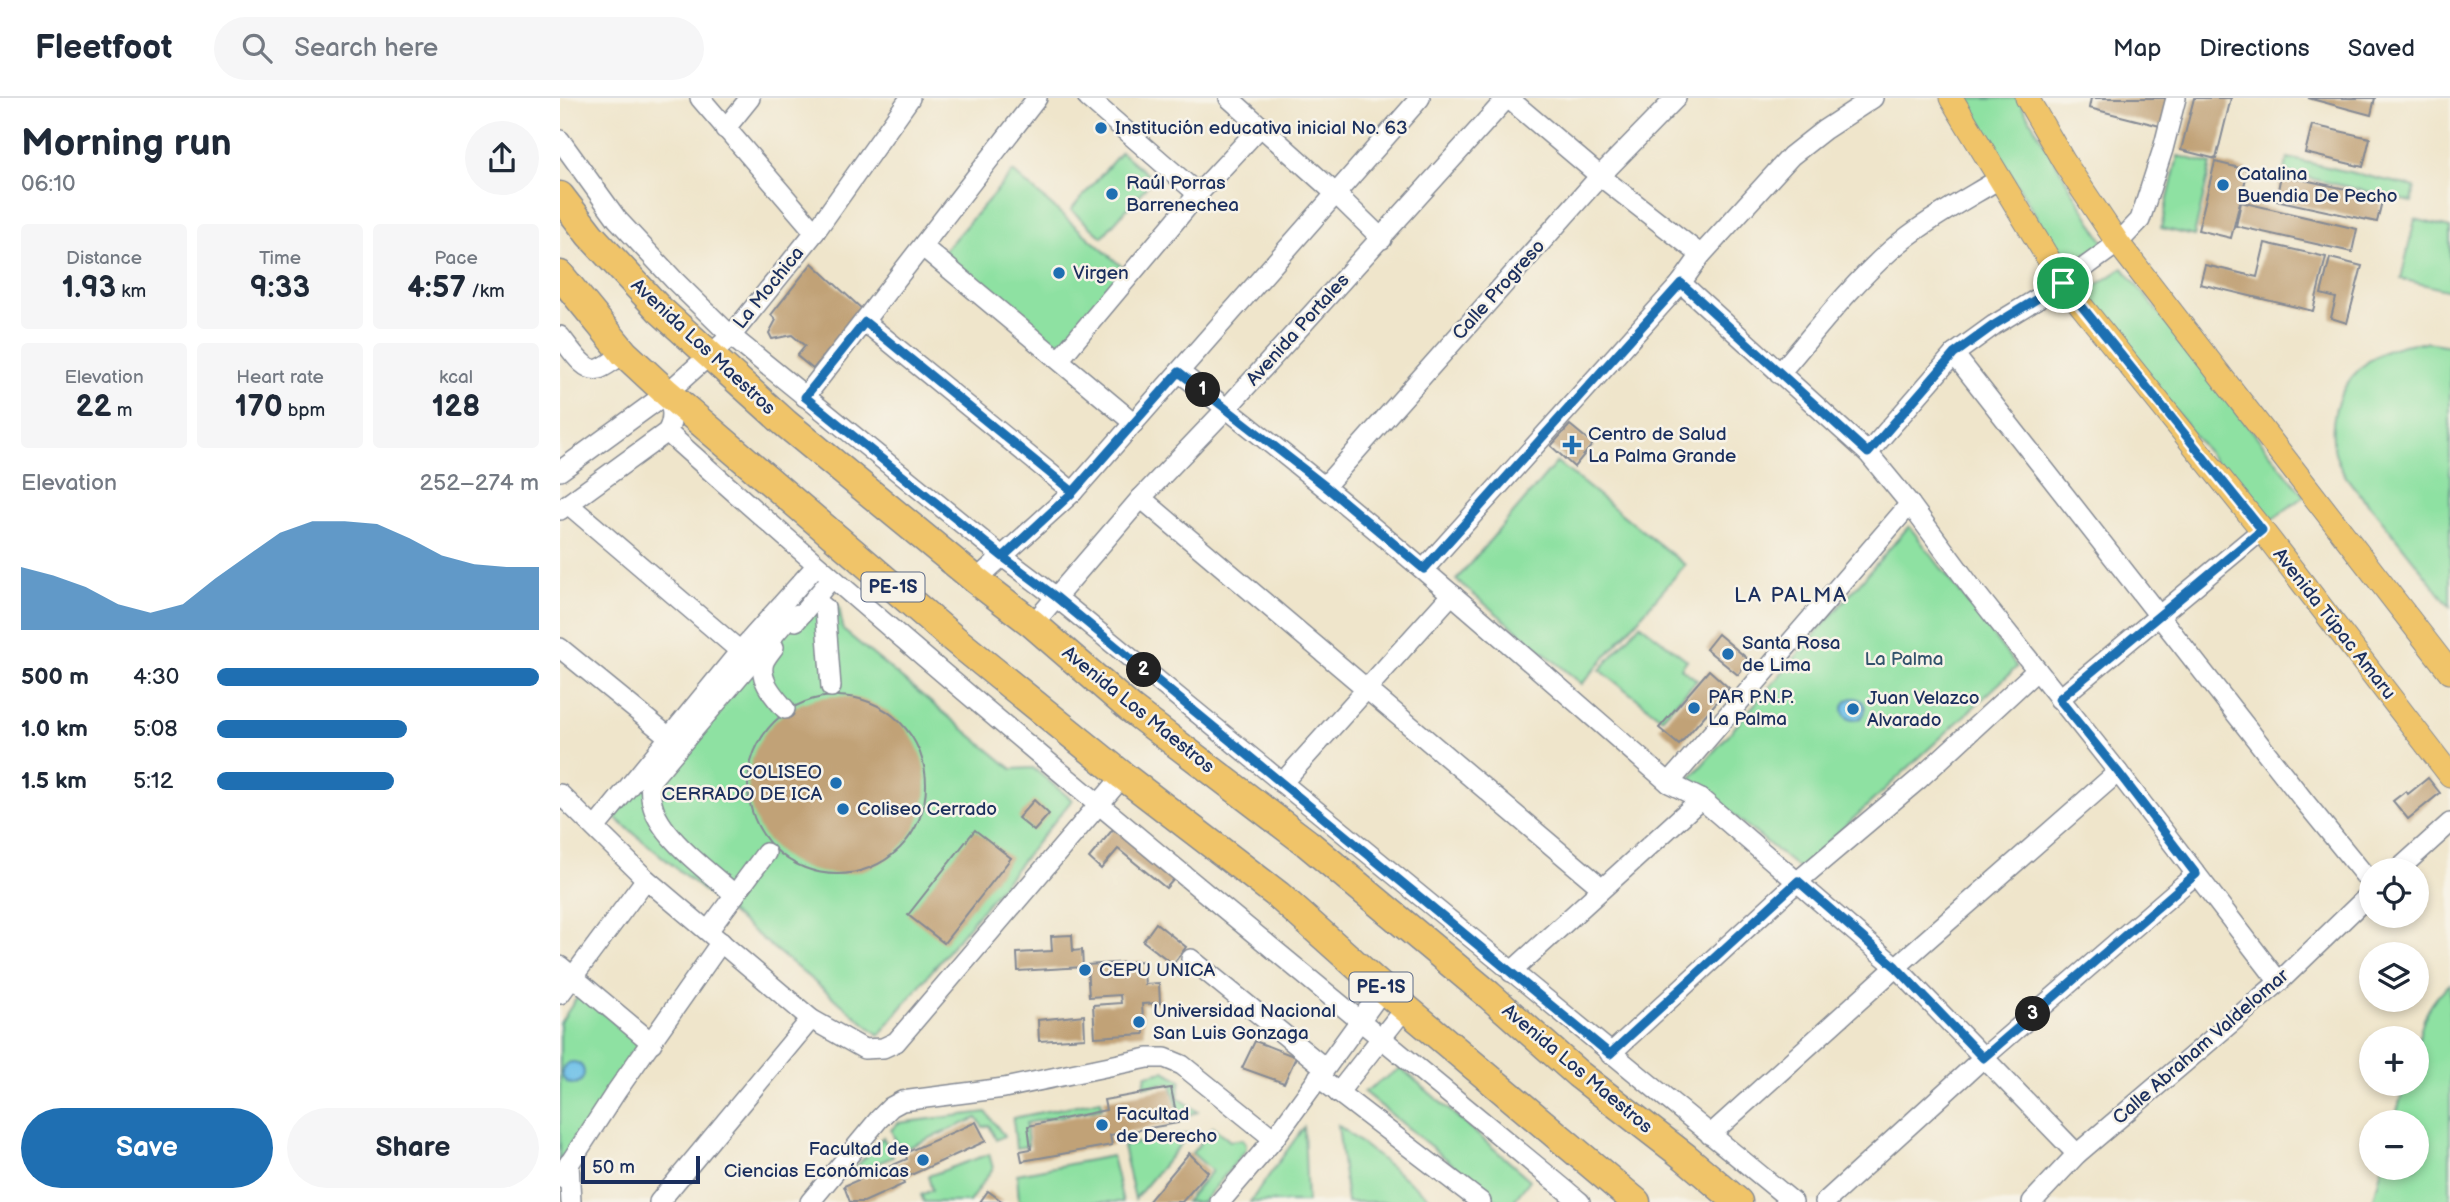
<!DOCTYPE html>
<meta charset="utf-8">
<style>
:root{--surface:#fff;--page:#f6f6f7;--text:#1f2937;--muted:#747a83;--line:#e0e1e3;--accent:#1f6fb2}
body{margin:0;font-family:"Balsamiq Sans",sans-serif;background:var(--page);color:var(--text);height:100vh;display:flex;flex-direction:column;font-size:26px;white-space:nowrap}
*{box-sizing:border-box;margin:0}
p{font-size:23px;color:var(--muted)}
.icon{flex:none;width:38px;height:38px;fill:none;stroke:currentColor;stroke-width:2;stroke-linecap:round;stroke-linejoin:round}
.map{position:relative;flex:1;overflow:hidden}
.details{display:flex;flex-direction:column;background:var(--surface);width:560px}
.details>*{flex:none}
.fabs{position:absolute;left:1799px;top:760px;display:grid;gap:14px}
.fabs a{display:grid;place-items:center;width:70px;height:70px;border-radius:50%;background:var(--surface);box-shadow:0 4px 10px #0003;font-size:35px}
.scale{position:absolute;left:21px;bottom:18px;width:119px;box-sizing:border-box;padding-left:7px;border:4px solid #1b2f5e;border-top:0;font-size:19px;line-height:24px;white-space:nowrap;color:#1b2f5e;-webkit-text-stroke:5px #f7f3e8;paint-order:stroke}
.pin{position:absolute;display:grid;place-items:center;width:60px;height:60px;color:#fff;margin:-30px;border:4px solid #fff;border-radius:50%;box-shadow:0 2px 7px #0007}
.km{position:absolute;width:35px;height:35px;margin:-18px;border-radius:50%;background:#222;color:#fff;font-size:19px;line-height:35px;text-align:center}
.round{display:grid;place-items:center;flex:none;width:74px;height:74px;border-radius:37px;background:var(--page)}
.summary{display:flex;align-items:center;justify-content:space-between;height:119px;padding:0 21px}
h1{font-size:38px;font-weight:700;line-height:52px}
.stats{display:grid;grid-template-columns:repeat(3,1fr);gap:10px;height:119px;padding:7px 21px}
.stats div{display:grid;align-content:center;border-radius:7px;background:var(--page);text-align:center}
.stats b{font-size:30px;font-weight:700}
.stats small{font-size:19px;font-weight:400}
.stats p{font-size:19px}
.chart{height:196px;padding:14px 21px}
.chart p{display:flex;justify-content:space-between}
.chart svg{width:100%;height:126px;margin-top:7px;fill:var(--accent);opacity:.7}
.action{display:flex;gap:14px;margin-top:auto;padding:14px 21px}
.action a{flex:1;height:80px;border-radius:42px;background:var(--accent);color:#fff;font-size:28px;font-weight:700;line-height:80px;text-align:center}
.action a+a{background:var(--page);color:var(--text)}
ul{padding:0 21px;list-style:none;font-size:23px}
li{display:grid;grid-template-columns:112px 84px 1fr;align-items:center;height:52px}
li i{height:18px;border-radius:9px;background:var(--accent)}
header{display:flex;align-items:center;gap:42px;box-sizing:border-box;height:98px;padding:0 35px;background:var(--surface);border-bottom:2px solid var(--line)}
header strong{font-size:33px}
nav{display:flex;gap:38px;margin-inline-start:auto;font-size:24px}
.search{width:490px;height:63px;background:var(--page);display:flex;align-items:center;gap:18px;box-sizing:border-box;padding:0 24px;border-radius:38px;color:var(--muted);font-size:26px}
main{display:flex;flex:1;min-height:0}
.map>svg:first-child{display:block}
.green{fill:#8ee1a2;stroke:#548880;stroke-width:2}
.water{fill:#6cc0e8;stroke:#4478a3;stroke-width:2}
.building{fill:#c1a277}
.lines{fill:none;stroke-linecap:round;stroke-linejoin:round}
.minor-casing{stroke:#858a94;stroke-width:22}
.major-casing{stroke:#858a94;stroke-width:25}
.highway-casing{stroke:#858a94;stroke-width:31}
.minor{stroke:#fff;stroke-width:19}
.major{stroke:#f0c469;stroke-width:23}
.highway{stroke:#f0c469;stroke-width:28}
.route-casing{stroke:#fff;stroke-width:14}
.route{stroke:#1f6fb2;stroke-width:9}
.poi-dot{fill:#1f6fb2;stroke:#f7f3e8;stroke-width:2.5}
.labels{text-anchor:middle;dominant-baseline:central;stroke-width:5;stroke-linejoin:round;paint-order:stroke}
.shield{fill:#f7f3e8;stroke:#5d6a87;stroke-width:2}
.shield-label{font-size:18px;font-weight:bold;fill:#1b2f5e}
.poi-label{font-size:19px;fill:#1b2f5e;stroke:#f7f3e8;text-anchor:start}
.street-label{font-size:19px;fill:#1b2f5e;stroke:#f7f3e8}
.park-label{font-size:19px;fill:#32536c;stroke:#f7f3e8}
.neighbourhood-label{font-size:21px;letter-spacing:2px;fill:#1b2f5e;stroke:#f7f3e8}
</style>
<header>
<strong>Fleetfoot</strong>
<div class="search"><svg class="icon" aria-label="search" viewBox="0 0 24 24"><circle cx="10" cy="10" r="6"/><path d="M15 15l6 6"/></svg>Search here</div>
<nav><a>Map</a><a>Directions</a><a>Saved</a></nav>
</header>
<main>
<section class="details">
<div class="summary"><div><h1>Morning run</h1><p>06:10</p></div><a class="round"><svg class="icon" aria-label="share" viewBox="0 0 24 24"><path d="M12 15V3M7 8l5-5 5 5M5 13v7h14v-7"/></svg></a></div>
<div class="stats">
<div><p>Distance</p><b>1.93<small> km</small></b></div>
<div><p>Time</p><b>9:33</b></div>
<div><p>Pace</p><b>4:57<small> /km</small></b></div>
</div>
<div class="stats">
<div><p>Elevation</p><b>22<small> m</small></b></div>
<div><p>Heart rate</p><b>170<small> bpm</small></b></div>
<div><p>kcal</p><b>128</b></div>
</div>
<div class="chart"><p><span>Elevation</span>252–274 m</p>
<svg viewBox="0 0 160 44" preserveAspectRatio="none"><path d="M0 44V22L10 25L20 29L30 35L40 38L50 35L60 26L70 18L80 10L90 6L100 6L110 7L120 12L130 18L140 21L150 22L160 22V44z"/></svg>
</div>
<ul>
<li><b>500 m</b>4:30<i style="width:100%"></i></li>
<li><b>1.0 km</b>5:08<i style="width:59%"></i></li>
<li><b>1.5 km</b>5:12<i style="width:55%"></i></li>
</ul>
<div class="action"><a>Save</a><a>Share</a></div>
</section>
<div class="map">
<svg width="1890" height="1104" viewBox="0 0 1890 1104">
<rect width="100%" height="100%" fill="#f7f3e8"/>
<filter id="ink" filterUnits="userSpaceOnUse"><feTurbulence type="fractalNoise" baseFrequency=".0143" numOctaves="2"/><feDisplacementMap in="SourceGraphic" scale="14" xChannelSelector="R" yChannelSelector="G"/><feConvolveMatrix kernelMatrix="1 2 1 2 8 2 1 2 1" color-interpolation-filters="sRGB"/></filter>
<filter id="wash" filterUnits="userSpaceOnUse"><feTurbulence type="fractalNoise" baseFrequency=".00686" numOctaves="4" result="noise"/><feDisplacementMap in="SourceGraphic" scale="28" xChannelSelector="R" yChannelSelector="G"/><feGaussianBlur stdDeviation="1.57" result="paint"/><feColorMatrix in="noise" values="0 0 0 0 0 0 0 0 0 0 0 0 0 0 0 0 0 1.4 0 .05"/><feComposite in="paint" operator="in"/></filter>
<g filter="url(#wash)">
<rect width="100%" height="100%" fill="#efe5cb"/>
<g class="green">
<polygon points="1457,0 1544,145 1506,168 1406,1"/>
<polygon points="561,54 593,81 542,139 511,112"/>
<polygon points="1618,58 1651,66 1634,138 1601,130"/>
<polygon points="1728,60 1855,89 1852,104 1724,74"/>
<polygon points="453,74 567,173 498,252 383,154"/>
<polygon points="1855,121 1890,130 1890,193 1841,181"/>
<polygon points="1563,170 1744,398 1705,427 1523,196"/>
<path d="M1867 244 1890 248V509C1865 476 1839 444 1814 412 1803 399 1788 385 1781 370 1766 341 1772 303 1792 279 1812 255 1837 245 1867 244Z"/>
<polygon points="997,364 1125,467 1022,586 896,482"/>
<polygon points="1349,428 1457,569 1239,771 1130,681"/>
<polygon points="250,486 279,508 283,532 452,671 473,670 512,702 319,937 54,719"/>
<polygon points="1080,526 1127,562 1121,570 1137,582 1102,620 1040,572"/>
<path d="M1890 886V1104H1813L1822 1069H1857V1024H1834L1845 985H1857C1857 944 1856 915 1890 886Z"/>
<polygon points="20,895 80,946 0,1067 0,925"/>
<polygon points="841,970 970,1082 953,1104 939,1104 804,994"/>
<polygon points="604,973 621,982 618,999 638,1014 620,1019 611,985 584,988 586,977"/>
<polygon points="541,1002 542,1010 466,1025 468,1048 456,1050 453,1020"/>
<polygon points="426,1014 444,1038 436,1042 429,1027 423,1029 417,1020 340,1053 331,1032 338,1025"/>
<polygon points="778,1027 875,1104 787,1104"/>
<polygon points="653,1029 670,1043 683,1041 686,1045 686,1052 643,1104 625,1104 652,1073 632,1055"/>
<polygon points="744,1029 747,1104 690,1104"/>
<polygon points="630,1035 575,1101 563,1048"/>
<polygon points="323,1039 333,1059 289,1077"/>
<polygon points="429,1056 433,1070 409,1104 364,1104 361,1097 372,1092 368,1078"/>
<polygon points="552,1058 563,1104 459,1104 457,1076"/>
</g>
<g class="water">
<circle cx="1294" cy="611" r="11"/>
<circle cx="13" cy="975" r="11"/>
</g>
<g id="blocks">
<g class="building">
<polygon points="1531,0 1611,0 1604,29 1529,10"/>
<polygon points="1634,0 1671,0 1656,61 1621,52"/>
<polygon points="1748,0 1815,0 1811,17"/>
<polygon points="1752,27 1810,40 1803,69 1745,55"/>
<polygon points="1655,64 1688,72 1671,140 1638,132"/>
<polygon points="1721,77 1823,99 1817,124 1716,102"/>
<polygon points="1681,104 1797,131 1792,154 1676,128"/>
<polygon points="1705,145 1766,159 1753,213 1640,186 1645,167 1697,179"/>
<polygon points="1770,160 1802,168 1787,225 1771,220 1776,200 1761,196"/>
<polygon points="252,165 303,212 253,271 237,258 245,248 232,237 212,241 209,235 216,222 211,217"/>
<polygon points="1010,327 1033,346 1014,369 991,348"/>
<polygon points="1158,536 1189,562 1178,577 1146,551"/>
<polygon points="1149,572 1169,590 1119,647 1099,630"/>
<circle cx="277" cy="687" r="89"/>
<polygon points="1868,680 1880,695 1848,721 1833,703 1846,693 1848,696"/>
<polygon points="474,702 489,716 474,733 458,720"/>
<polygon points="554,730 615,780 606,790 558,751 541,771 529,760"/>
<polygon points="415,732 451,760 384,845 348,817"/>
<polygon points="596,825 626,849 613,866 583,843"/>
<polygon points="512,837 513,853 522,852 523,869 458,873 457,855 492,853 491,838"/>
<polygon points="583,863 585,886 599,885 600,905 582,906 584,936 535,939 533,907 561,905 560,897 529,899 527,867"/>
<polygon points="524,917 525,940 479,943 478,922"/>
<polygon points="695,943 736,959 724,985 682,970"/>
<polygon points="611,990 618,1025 550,1037 552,1047 462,1063 460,1053 471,1051 468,1028 546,1012 544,1002"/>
<polygon points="416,1024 426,1043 342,1081 344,1086 304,1104 290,1104 284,1088 347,1061 345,1055"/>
<polygon points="629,1055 648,1074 622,1104 588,1104"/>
<polygon points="428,1093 443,1104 420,1104"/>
</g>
</g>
</g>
<g filter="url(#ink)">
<use href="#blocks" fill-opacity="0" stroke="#858a94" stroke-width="2"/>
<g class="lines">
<defs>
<g id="minor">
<polyline points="140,0 255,134"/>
<polyline points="528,0 638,96"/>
<polyline points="669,0 776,96 822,141"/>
<polyline points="948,0 1040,78 1141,157"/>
<polyline points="165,31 190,0"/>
<polyline points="0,42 57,121 115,183 171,238 443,459 496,499 1233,1104"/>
<polyline points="363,149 574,325"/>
<polyline points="1121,185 1308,355 1350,406 1412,490 1558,674 1719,884"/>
<polyline points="305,224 513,394"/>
<path d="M0 238C9 248 23 275 39 271 47 268 57 260 64 255"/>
<polyline points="1394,256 1745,704 1811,785"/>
<polyline points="499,262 638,96 701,28"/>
<path d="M619 274C789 403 948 545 1109 685L1141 701 1336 869 1517 1056"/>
<path d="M1219 276C1255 234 1290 188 1331 152 1363 124 1403 103 1439 81"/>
<polyline points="245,299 477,0"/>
<path d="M107 334C403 600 713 850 1020 1104"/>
<polyline points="1308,355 1394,256 1434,227 1503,185 1558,145 1580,122 1603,51 1616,0"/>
<polyline points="0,373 107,295 171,238 255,134 350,0"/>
<polyline points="765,388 1040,78 1116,0"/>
<polyline points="581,400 1042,790"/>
<polyline points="8,406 180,553"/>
<path d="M0 412 107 334C115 320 112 310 107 295"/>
<polyline points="864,471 1121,185 1141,157 1231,58 1264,32 1313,0"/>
<polyline points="416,482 513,394 860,0"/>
<polyline points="254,501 265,510 271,589"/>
<polyline points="236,523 271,481"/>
<polyline points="473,526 581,400 667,310 947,0"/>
<path d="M214 549C211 553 206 559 204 564 198 582 215 599 225 611"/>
<polyline points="0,550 109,639"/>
<polyline points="1499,601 1702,432"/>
<polyline points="722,685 892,496"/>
<polyline points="1109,685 1350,406"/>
<polyline points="0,696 86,781 251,921 304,951 323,950 336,944 563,678"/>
<polyline points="35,730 180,553 256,468"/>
<polyline points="1838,772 1890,725"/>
<path d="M175 797C150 774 99 739 92 705 90 698 91 690 90 683L230 518 243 515"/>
<polyline points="148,833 206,755"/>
<polyline points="631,861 765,970"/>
<polyline points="0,868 92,945"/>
<polyline points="951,874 1141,701"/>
<polyline points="0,896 86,781"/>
<polyline points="1050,956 1238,783 1359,681 1477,572"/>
<polyline points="758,979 921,1104"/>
<polyline points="778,995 845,910"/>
<polyline points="1150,1037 1336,869 1558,674"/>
<polyline points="9,1065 11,1104"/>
<polyline points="0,1080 56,994 161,844"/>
<polyline points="99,1104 251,921"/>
<polyline points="250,1104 319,1021 331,1009 342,1003 444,990 588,960 605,960 622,967 714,1041"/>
<polyline points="660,1104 714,1041 823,891"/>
<polyline points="1265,1104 1423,960 1636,776"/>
<polyline points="1472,1104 1517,1056 1719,884 1811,795"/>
</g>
<g id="major">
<polyline points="1391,0 1503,185 1702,432 1890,677"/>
<polyline points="1467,0 1504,64 1558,145 1890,574"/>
</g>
<g id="highway">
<polyline points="0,98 30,137 99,211 225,325 416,482 473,526 571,611 747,745 929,897 1018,976 1125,1059 1178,1104"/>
<polyline points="0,177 64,255 107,295 394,541 563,678 718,797 823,891 1076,1104"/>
</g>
</defs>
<use href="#minor" class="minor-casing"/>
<use href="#major" class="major-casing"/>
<use href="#highway" class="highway-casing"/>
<use href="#minor" class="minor"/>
<use href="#major" class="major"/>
<use href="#highway" class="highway"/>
</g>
</g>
<g class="lines" filter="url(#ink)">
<defs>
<polyline id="route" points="1503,185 1434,227 1394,256 1308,355 1121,185 864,471 765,388 619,274 513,394 443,459 245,299 305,224 513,394 443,459 496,499 1050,956 1238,783 1336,869 1423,960 1636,776 1558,674 1499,601 1702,432 1503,185"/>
</defs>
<use href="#route" class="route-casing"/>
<use href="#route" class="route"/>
</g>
<g class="poi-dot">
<circle cx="541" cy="30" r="7"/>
<circle cx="1663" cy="87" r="7"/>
<circle cx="552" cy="96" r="7"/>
<circle cx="499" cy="175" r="7"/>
<path d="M1008.5 336.5h7v7h7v7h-7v7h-7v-7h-7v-7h7z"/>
<circle cx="1168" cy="556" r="7"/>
<circle cx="1134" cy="610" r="7"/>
<circle cx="1293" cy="611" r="7"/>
<circle cx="276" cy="685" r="7"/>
<circle cx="283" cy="711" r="7"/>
<circle cx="525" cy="872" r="7"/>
<circle cx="579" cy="924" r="7"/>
<circle cx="542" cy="1027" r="7"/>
<circle cx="363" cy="1062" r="7"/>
</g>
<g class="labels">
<g class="shield">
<rect x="301.5" y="474.5" width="63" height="29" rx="5"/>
<rect x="789.5" y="874.5" width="63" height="29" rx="5"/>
</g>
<g class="shield-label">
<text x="333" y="489">PE-1S</text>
<text x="821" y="889">PE-1S</text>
</g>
<g class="poi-label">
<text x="555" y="30">Institución educativa inicial No. 63</text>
<text x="1677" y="76">Catalina<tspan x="1677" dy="22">Buendia De Pecho</tspan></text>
<text x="566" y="85">Raúl Porras<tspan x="566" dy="22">Barrenechea</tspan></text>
<text x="513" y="175">Virgen</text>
<text x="1028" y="336">Centro de Salud<tspan x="1028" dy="22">La Palma Grande</tspan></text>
<text x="1182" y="545">Santa Rosa<tspan x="1182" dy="22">de Lima</tspan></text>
<text x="1148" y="599">PAR P.N.P.<tspan x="1148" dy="22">La Palma</tspan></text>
<text x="1307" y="600">Juan Velazco<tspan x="1307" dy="22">Alvarado</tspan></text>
<text x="262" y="674" text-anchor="end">COLISEO<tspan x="262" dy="22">CERRADO DE ICA</tspan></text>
<text x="297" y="711">Coliseo Cerrado</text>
<text x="539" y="872">CEPU UNICA</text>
<text x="593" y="913">Universidad Nacional<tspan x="593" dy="22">San Luis Gonzaga</tspan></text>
<text x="556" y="1016">Facultad<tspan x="556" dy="22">de Derecho</tspan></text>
<text x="349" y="1051" text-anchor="end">Facultad de<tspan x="349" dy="22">Ciencias Económicas</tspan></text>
</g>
<g class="street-label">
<text transform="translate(209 190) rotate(-51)">La Mochica</text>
<text transform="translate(939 192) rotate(-48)">Calle Progreso</text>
<text transform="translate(738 232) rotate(-48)">Avenida Portales</text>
<text transform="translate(143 249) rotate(43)">Avenida Los Maestros</text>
<text transform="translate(1774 526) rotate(52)">Avenida Túpac Amaru</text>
<text transform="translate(578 612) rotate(39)">Avenida Los Maestros</text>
<text transform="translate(1641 949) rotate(-41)">Calle Abraham Valdelomar</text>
<text transform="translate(1017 971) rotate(40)">Avenida Los Maestros</text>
</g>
<g class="park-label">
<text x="1344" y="561">La Palma</text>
</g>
<g class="neighbourhood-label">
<text x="1231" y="497">LA PALMA</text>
</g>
</g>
</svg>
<div class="fabs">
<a><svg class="icon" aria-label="locate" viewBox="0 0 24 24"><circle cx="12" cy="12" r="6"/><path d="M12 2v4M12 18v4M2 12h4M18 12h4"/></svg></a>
<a><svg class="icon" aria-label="layers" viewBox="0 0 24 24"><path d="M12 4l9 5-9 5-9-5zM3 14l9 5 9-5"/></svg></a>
<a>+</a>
<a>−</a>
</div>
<div class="scale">50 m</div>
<div class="pin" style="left:1503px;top:185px;background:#1e9e55"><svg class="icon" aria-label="arrive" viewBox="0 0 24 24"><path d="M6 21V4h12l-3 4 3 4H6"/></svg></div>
<b class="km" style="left:643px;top:292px">1</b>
<b class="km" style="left:584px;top:572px">2</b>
<b class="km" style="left:1473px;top:916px">3</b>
</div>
</main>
